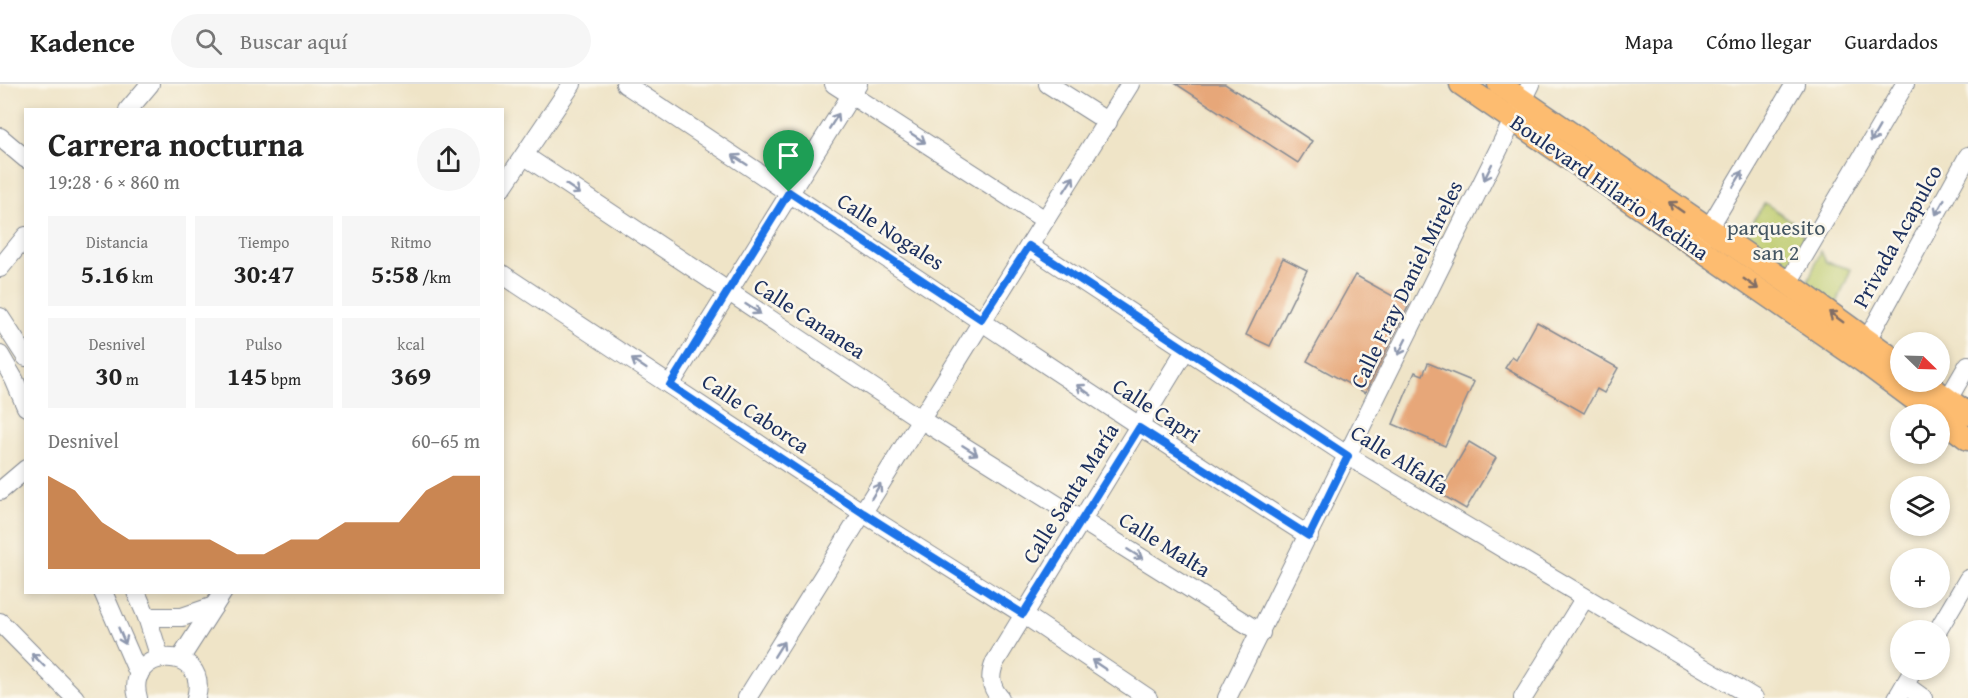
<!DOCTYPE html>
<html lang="es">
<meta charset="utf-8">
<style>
:root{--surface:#fff;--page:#f6f6f6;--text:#222;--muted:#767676;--line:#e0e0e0;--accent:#b45309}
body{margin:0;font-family:"Gentium Book Plus",serif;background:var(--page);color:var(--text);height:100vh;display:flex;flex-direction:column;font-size:22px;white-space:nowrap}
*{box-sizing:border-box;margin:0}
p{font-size:20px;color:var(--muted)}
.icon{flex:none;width:33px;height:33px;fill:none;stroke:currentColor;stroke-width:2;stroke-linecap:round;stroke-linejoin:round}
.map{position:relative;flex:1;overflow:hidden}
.drawer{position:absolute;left:24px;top:24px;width:480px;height:486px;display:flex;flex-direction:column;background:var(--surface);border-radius:0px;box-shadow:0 3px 9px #0003}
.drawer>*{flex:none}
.needle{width:39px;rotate:113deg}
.controls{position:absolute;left:1890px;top:248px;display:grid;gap:12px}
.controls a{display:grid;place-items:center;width:60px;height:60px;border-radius:50%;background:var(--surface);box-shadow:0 3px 9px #0003;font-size:30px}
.pin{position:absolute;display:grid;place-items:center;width:51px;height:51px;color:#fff;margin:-62px -26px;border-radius:50% 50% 50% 0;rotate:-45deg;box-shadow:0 0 6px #0007}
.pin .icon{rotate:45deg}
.round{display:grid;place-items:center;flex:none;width:63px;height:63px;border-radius:32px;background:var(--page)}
.head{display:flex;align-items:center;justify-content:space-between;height:102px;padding:0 24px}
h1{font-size:33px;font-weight:700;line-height:45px}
.stats{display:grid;grid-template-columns:repeat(3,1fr);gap:9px;height:102px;padding:6px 24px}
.stats div{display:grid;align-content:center;border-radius:0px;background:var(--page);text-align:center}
.stats b{font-size:26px;font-weight:700}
.stats small{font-size:16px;font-weight:400}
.stats p{font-size:16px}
.chart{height:168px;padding:12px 24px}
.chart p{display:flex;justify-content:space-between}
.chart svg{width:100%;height:108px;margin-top:6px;fill:var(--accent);opacity:.7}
header{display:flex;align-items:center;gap:36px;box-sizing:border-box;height:84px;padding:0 30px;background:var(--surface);border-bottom:2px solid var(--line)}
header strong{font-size:28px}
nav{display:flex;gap:33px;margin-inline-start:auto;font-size:21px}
.search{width:420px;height:54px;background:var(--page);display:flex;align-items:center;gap:15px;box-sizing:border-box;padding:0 21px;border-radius:33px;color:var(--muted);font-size:22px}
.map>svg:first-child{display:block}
.green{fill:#bdcb6d;stroke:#6c7d66;stroke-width:1.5}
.building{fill:#e7a779}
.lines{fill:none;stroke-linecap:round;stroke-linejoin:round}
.minor-casing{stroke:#858a92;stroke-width:20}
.major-casing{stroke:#858a92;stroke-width:25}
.minor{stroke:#fff;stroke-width:18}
.major{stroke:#fdbc6f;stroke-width:22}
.oneway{stroke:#8d97ae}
.oneway2{stroke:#816e66}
.route-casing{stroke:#fff;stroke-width:12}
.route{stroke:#1a73e8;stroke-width:8}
.labels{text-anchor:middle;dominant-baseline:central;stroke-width:5;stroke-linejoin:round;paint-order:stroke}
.street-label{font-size:22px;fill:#1b2f5e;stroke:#fbf7ec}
.park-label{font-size:22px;fill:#445662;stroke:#fbf7ec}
</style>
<header>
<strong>Kadence</strong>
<div class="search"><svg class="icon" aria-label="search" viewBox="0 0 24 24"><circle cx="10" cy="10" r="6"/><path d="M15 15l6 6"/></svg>Buscar aquí</div>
<nav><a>Mapa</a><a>Cómo llegar</a><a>Guardados</a></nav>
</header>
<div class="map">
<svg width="1968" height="614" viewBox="0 0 1968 614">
<rect width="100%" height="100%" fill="#fbf7ec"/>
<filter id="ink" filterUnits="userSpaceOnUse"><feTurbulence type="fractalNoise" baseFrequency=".0167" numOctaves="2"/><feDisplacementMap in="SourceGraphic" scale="12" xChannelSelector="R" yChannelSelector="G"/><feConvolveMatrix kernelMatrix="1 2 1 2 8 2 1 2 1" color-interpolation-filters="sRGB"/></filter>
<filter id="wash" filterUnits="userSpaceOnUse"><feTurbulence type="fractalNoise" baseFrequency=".008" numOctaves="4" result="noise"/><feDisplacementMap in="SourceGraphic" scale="24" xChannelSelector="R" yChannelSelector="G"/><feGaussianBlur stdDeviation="1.35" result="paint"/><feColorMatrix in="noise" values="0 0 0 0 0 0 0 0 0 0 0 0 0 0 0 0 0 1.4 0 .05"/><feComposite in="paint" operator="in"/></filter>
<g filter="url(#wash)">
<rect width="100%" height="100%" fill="#efe4c7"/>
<g class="green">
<polygon points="1765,119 1802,144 1803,153 1808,151 1783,190 1738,158"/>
<polygon points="1821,167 1826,178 1851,185 1833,229 1803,208"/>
</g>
<g id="blocks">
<g class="building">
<polygon points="1176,0 1225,0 1312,57 1298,79"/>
<polygon points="1283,174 1307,186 1270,262 1246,251"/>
<polygon points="1355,191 1409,221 1365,309 1307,277"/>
<polygon points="1537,238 1618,284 1604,309 1597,305 1584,329 1505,284 1512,273 1516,276"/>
<polygon points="1428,279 1474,298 1445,362 1393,340 1415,288 1423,291"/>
<polygon points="1469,358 1496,374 1466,425 1439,409"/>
</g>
</g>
</g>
<g filter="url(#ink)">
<use href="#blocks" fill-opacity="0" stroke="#858a92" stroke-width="1.5"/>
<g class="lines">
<defs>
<g id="minor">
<path d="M625 0C853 150 1078 305 1309 452"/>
<polyline points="834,0 1045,136"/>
<polyline points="1048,0 1108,38"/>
<polyline points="128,26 150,0"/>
<polyline points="0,53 26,75"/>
<polyline points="525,72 920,335 1261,549"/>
<polyline points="502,104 572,0"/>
<polyline points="1703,154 1795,0"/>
<polyline points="1029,162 1348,372 1754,614"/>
<polyline points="0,184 26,152"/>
<polyline points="502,190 863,429 1023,530 1148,614"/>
<polyline points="1788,199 1905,0"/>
<polyline points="0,233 26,273"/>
<polyline points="1867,256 1968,72"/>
<polyline points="0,271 14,295 26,323"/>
<polyline points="670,301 858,0"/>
<polyline points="1948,315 1968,281"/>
<polyline points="0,407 26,385"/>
<polyline points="103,508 139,591"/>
<polyline points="136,508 147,533 160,574"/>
<polyline points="147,533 182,533 214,522"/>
<polyline points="0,538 75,614"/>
<polyline points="1938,546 1968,495"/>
<polyline points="180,575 223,508"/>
<polyline points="1905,601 1923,614"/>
<path d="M138 614C123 562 211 559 196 614"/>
<polyline points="747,614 1130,0"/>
<path d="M1000 614C990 602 989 592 995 578L1186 265"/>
<polyline points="1227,614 1531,0"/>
<polyline points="1523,614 1584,515"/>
<polyline points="1897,614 1914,585"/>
</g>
<g id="major">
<polyline points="1461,0 1864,278 1934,330"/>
<polyline points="1499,0 1788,199 1900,280"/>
<polyline points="1923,297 1968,330"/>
<polyline points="1940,334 1968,355"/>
</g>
</defs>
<use href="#minor" class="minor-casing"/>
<use href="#major" class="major-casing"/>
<use href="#minor" class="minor"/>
<use href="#major" class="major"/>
</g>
<defs><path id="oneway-shaft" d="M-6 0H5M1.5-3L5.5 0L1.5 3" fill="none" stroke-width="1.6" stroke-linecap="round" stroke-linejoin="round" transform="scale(1.5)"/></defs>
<g class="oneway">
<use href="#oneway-shaft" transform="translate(834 37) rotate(-58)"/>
<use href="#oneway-shaft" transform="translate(1875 50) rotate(120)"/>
<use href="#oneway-shaft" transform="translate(918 54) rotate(33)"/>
<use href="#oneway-shaft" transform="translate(740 76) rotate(-147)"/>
<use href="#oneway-shaft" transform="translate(1488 88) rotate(116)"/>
<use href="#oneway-shaft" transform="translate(1738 95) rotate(-59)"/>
<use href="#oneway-shaft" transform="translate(1069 100) rotate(-57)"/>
<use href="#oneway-shaft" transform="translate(573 105) rotate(34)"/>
<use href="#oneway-shaft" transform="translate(1940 123) rotate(119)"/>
<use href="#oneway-shaft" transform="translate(753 225) rotate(33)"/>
<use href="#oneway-shaft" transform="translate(1402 263) rotate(117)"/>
<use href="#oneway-shaft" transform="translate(639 280) rotate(-146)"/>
<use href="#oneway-shaft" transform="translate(1084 306) rotate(-145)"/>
<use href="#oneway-shaft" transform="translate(970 366) rotate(32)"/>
<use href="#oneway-shaft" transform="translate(876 407) rotate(-59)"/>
<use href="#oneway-shaft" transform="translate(1135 470) rotate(32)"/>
<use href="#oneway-shaft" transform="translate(122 552) rotate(67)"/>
<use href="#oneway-shaft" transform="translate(779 565) rotate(-58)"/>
<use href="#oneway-shaft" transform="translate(38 576) rotate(-135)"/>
<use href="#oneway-shaft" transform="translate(1099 581) rotate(-146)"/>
</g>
<g class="oneway2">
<use href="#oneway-shaft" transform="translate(1676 123) rotate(-145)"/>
<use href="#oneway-shaft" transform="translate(1751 200) rotate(35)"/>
<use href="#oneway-shaft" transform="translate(1836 233) rotate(-144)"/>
</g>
</g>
<g class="lines" filter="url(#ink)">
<defs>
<polygon id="route" points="789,108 981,235 1029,162 1348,372 1309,452 1139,344 1023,530 863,429 670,301"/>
</defs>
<use href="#route" class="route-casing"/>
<use href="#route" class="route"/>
</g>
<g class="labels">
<g class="street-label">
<text transform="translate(1610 103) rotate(35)">Boulevard Hilario Medina</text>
<text transform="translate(891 147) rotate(33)">Calle Nogales</text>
<text transform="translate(1897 152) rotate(-61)">Privada Acapulco</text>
<text transform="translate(1406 200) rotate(-64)">Calle Fray Daniel Mireles</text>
<text transform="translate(810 234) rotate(33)">Calle Cananea</text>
<text transform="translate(1157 326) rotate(33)">Calle Capri</text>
<text transform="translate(756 329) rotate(34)">Calle Caborca</text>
<text transform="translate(1400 375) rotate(32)">Calle Alfalfa</text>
<text transform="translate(1070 409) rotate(-58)">Calle Santa María</text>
<text transform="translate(1165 460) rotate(32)">Calle Malta</text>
</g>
<g class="park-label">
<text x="1776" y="143">parquesito<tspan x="1776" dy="25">san 2</tspan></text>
</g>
</g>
</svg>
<div class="controls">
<a><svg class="needle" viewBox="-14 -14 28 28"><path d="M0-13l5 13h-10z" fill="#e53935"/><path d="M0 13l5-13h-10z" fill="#767676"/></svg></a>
<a><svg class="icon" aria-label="locate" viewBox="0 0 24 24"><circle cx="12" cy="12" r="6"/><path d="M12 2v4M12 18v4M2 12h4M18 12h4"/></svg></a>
<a><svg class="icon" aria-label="layers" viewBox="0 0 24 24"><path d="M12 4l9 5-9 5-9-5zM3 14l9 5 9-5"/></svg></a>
<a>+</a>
<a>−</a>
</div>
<div class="pin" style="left:789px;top:108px;background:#1e9e55"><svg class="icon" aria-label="arrive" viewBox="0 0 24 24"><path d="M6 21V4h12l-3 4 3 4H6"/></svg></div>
<section class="drawer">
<div class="head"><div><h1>Carrera nocturna</h1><p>19:28 · 6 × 860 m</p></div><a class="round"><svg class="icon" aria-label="share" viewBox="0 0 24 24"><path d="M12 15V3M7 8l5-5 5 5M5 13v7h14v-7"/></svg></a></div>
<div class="stats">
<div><p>Distancia</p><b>5.16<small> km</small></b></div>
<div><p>Tiempo</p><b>30:47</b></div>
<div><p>Ritmo</p><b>5:58<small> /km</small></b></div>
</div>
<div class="stats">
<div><p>Desnivel</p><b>30<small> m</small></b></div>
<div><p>Pulso</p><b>145<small> bpm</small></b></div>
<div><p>kcal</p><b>369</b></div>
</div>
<div class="chart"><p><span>Desnivel</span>60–65 m</p>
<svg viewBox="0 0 160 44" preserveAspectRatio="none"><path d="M0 44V6L10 12L20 25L30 32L40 32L50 32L60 32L70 38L80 38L90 32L100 32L110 25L120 25L130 25L140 12L150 6L160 6V44z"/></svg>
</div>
</section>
</div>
